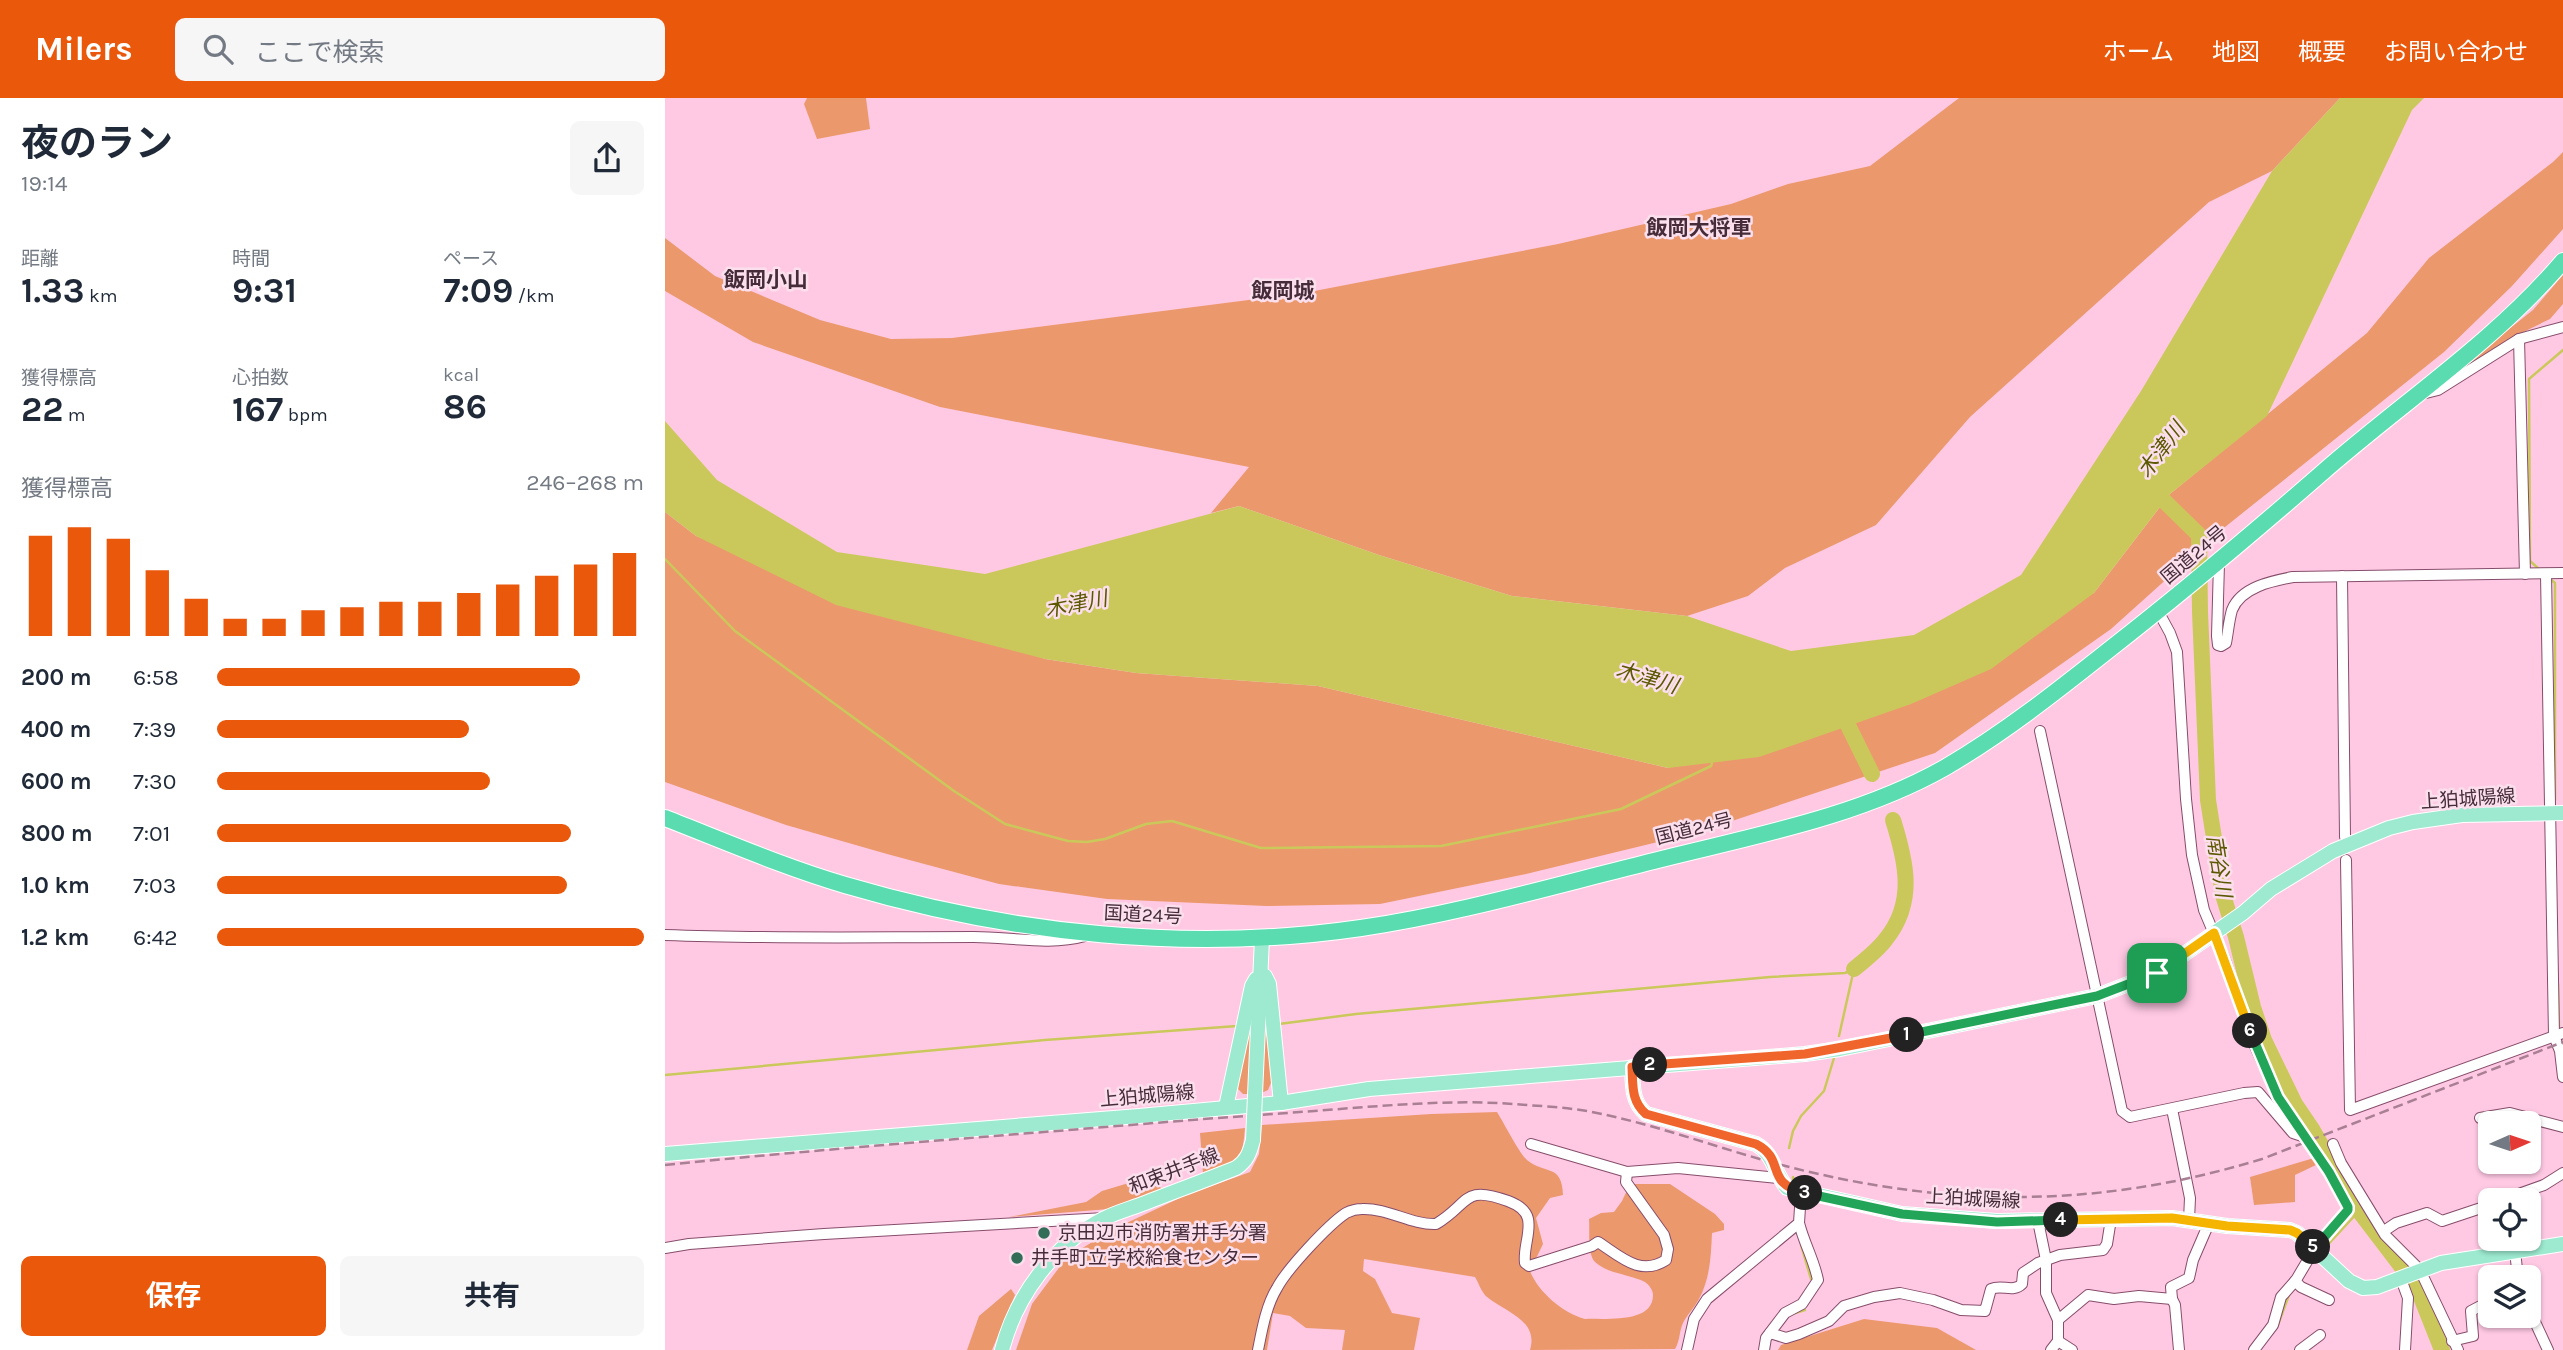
<!DOCTYPE html>
<html lang="ja">
<meta charset="utf-8">
<style>
:root{--surface:#fff;--page:#f6f6f7;--text:#1f2937;--muted:#747a83;--accent:#ea580c}
body{margin:0;font-family:Karla,"Noto Sans JP",sans-serif;background:var(--page);color:var(--text);height:100vh;display:flex;flex-direction:column;font-size:26px;white-space:nowrap}
*{box-sizing:border-box;margin:0}
p{font-size:23px;color:var(--muted)}
.icon{flex:none;width:38px;height:38px;fill:none;stroke:currentColor;stroke-width:2;stroke-linecap:round;stroke-linejoin:round}
.map{position:relative;flex:1;overflow:hidden}
.details{display:flex;flex-direction:column;background:var(--surface);width:665px}
.details>*{flex:none}
.needle{width:46px;rotate:87deg}
.fabs{position:absolute;left:1813px;top:1013px;display:grid;gap:14px}
.fabs a{display:grid;place-items:center;width:63px;height:63px;border-radius:10px;background:var(--surface);box-shadow:0 2px 5px #0004;font-size:35px}
.pin{position:absolute;display:grid;place-items:center;width:60px;height:60px;color:#fff;margin:-30px;border-radius:14px;box-shadow:0 4px 10px #0006}
.km{position:absolute;width:35px;height:35px;margin:-18px;border-radius:50%;background:#222;color:#fff;font-size:19px;line-height:35px;text-align:center}
.round{display:grid;place-items:center;flex:none;width:74px;height:74px;border-radius:10px;background:var(--page)}
.overview{display:flex;align-items:center;justify-content:space-between;height:119px;padding:0 21px}
h1{font-size:38px;font-weight:700;line-height:52px}
.metrics{display:grid;grid-template-columns:repeat(3,1fr);gap:10px;height:119px;padding:7px 21px}
.metrics div{display:grid;align-content:center}
.metrics b{font-size:35px;font-weight:700}
.metrics small{font-size:19px;font-weight:400}
.metrics p{font-size:19px}
.chart{height:196px;padding:14px 21px}
.chart p{display:flex;justify-content:space-between}
.chart svg{width:100%;height:126px;margin-top:7px;stroke:var(--accent);stroke-width:6}
.cta{display:flex;gap:14px;margin-top:auto;padding:14px 21px}
.cta a{flex:1;height:80px;border-radius:10px;background:var(--accent);color:#fff;font-size:28px;font-weight:700;line-height:80px;text-align:center}
.cta a+a{background:var(--page);color:var(--text)}
ul{padding:0 21px;list-style:none;font-size:23px}
li{display:grid;grid-template-columns:112px 84px 1fr;align-items:center;height:52px}
li i{height:18px;border-radius:9px;background:var(--accent)}
header{display:flex;align-items:center;gap:42px;box-sizing:border-box;height:98px;padding:0 35px;background:var(--accent);color:#fff}
header strong{font-size:33px}
nav{display:flex;gap:38px;margin-inline-start:auto;font-size:24px}
.search{width:490px;height:63px;background:var(--page);display:flex;align-items:center;gap:18px;box-sizing:border-box;padding:0 24px;border-radius:10px;color:var(--muted);font-size:26px}
main{display:flex;flex:1;min-height:0}
.map>svg:first-child{display:block}
.green{fill:#ec986d}
.water{fill:#cbc85b}
.lines{fill:none;stroke-linecap:round;stroke-linejoin:round}
.stream{stroke:#cbc85b;stroke-width:2.5}
.river{stroke:#cbc85b;stroke-width:16}
.minor-casing{stroke:#864d6b;stroke-width:12}
.major-casing{stroke:#fff;stroke-width:16}
.highway-casing{stroke:#fff;stroke-width:18}
.minor{stroke:#fff;stroke-width:10}
.major{stroke:#9dead0;stroke-width:14}
.highway{stroke:#5bdcb0;stroke-width:16}
.rail{stroke:#a87f93;stroke-width:2.5;stroke-dasharray:10 5;stroke-linecap:butt}
.major-bridge-casing{stroke:#fff;stroke-width:16;stroke-linecap:butt}
.major-bridge{stroke:#9dead0;stroke-width:14}
.split-1-casing{stroke:#fff;stroke-width:14}
.split-2-casing{stroke:#fff;stroke-width:14}
.split-3-casing{stroke:#fff;stroke-width:14}
.split-4-casing{stroke:#fff;stroke-width:14}
.split-5-casing{stroke:#fff;stroke-width:14}
.split-6-casing{stroke:#fff;stroke-width:14}
.split-7-casing{stroke:#fff;stroke-width:14}
.split-1{stroke:#22a559;stroke-width:9}
.split-2{stroke:#f0652b;stroke-width:9}
.split-3{stroke:#f0652b;stroke-width:9}
.split-4{stroke:#22a559;stroke-width:9}
.split-5{stroke:#f5b400;stroke-width:9}
.split-6{stroke:#22a559;stroke-width:9}
.split-7{stroke:#f5b400;stroke-width:9}
.poi-dot{fill:#316d57;stroke:#fbdfed;stroke-width:2.5}
.labels{text-anchor:middle;dominant-baseline:central;stroke-width:5;stroke-linejoin:round;paint-order:stroke}
.street-label{font-size:19px;fill:#462c39;stroke:#fbdfed}
.poi-label{font-size:19px;fill:#462c39;stroke:#fbdfed;text-anchor:start}
.neighbourhood-label{font-size:21px;font-weight:bold;fill:#462c39;stroke:#fbdfed}
.water-label{font-size:21px;font-style:italic;fill:#5b5800;stroke:#fbdfed}
</style>
<header>
<strong>Milers</strong>
<div class="search"><svg class="icon" aria-label="search" viewBox="0 0 24 24"><circle cx="10" cy="10" r="6"/><path d="M15 15l6 6"/></svg>ここで検索</div>
<nav><a>ホーム</a><a>地図</a><a>概要</a><a>お問い合わせ</a></nav>
</header>
<main>
<section class="details">
<div class="overview"><div><h1>夜のラン</h1><p>19:14</p></div><a class="round"><svg class="icon" aria-label="share" viewBox="0 0 24 24"><path d="M12 15V3M7 8l5-5 5 5M5 13v7h14v-7"/></svg></a></div>
<div class="metrics">
<div><p>距離</p><b>1.33<small> km</small></b></div>
<div><p>時間</p><b>9:31</b></div>
<div><p>ペース</p><b>7:09<small> /km</small></b></div>
</div>
<div class="metrics">
<div><p>獲得標高</p><b>22<small> m</small></b></div>
<div><p>心拍数</p><b>167<small> bpm</small></b></div>
<div><p>kcal</p><b>86</b></div>
</div>
<div class="chart"><p><span>獲得標高</span>246–268 m</p>
<svg viewBox="0 0 160 44" preserveAspectRatio="none"><path d="M5 44V9M15 44V6M25 44V10M35 44V21M45 44V31M55 44V38M65 44V38M75 44V35M85 44V34M95 44V32M105 44V32M115 44V29M125 44V26M135 44V23M145 44V19M155 44V15"/></svg>
</div>
<ul>
<li><b>200 m</b>6:58<i style="width:85%"></i></li>
<li><b>400 m</b>7:39<i style="width:59%"></i></li>
<li><b>600 m</b>7:30<i style="width:64%"></i></li>
<li><b>800 m</b>7:01<i style="width:83%"></i></li>
<li><b>1.0 km</b>7:03<i style="width:82%"></i></li>
<li><b>1.2 km</b>6:42<i style="width:100%"></i></li>
</ul>
<div class="cta"><a>保存</a><a>共有</a></div>
</section>
<div class="map">
<svg width="1898" height="1252" viewBox="0 0 1898 1252">
<rect width="100%" height="100%" fill="#ffc9e4"/>
<g class="green">
<polygon points="142,0 201,0 205,31 152,41 139,6"/>
<polygon points="1294,0 1675,0 1607,73 1544,104 1305,319 1211,427 1120,470 1083,498 1022,518 847,498 714,457 574,408 546,415 584,369 275,309 88,244 0,193 0,140 50,178 155,222 226,241 287,240 639,195 893,146 1066,106 1123,86 1205,68"/>
<polygon points="1898,54 1898,131 1847,188 1779,254 1555,433 1446,531 1270,655 1034,734 861,776 715,806 601,808 442,801 334,786 222,756 121,727 0,684 0,414 31,438 380,561 471,575 653,588 1003,670 1429,495 1505,396 1702,235 1764,160 1888,64"/>
<polygon points="1898,177 1898,206 1885,221 1848,239 1776,285 1868,212"/>
<polygon points="600,894 608,980 603,992 594,996"/>
<polygon points="588,921 583,996 578,996 571,989 583,922"/>
<path d="M832 1014C839 1025 854 1055 862 1062 880 1077 897 1065 898 1097L885 1100 871 1120 878 1146 865 1173C873 1194 898 1215 920 1221 940 1220 988 1226 988 1197 988 1192 984 1187 980 1184 964 1176 943 1176 930 1164 922 1156 925 1132 924 1121L936 1115 949 1114 957 1103 965 1086H1005L1050 1116 1059 1126V1132L1047 1135C1046 1158 1045 1181 1034 1201 1029 1210 1022 1217 1018 1225 1014 1234 1015 1243 1010 1251L865 1252C874 1222 840 1214 822 1199 816 1194 814 1185 810 1179L699 1161 698 1173 710 1181 727 1215 755 1220 749 1252H677L680 1232 641 1230 625 1218 608 1215 602 1252H351L367 1206 402 1159 453 1129 519 1098 585 1074 594 1056 597 1027 766 1016Z"/>
<path d="M580 1030C577 1066 573 1066 538 1076L535 1035Z"/>
<polygon points="1649,1060 1653,1066 1630,1077 1630,1104 1589,1107 1585,1079"/>
<polygon points="487,1078 498,1093 444,1111 344,1119 421,1104 437,1093"/>
<polygon points="346,1191 350,1197 327,1252 302,1252 314,1218"/>
<polygon points="1199,1221 1272,1230 1311,1252 1113,1252 1116,1247"/>
</g>
<polygon class="water" points="1675,0 1759,0 1747,12 1602,318 1505,396 1429,495 1326,571 1246,606 1094,659 1003,670 653,588 471,575 380,561 171,507 31,438 0,414 0,323 52,382 172,454 320,476 574,408 714,457 847,498 1022,518 1126,553 1249,537 1356,477 1476,293 1607,73"/>
<g class="lines">
<g class="stream">
<polyline points="0,461 70,533 289,693 340,726 403,743 422,744 440,741 481,726 507,723 596,750 776,748 956,711 1046,668 1047,665"/>
<polyline points="1874,471 1865,463 1864,281 1898,252"/>
<polyline points="1884,480 1890,485 1890,702"/>
<polyline points="1893,886 1894,928"/>
<polyline points="614,926 691,916 1105,879 1180,875 1189,871"/>
<polyline points="1174,938 1189,871"/>
<polyline points="0,977 380,942 572,928"/>
<polyline points="1124,1050 1128,1033 1136,1018 1159,993 1169,960"/>
<polyline points="1128,1079 1128,1083"/>
<polyline points="1136,1147 1146,1181"/>
<polyline points="1657,1153 1694,1113"/>
<polyline points="1130,1215 1140,1212"/>
<polyline points="1613,1227 1624,1197"/>
</g>
<g class="river">
<polyline points="1486,390 1534,437 1535,514 1543,702 1558,797 1571,839 1588,909 1599,942 1630,1006 1647,1031 1694,1113 1752,1189 1777,1252"/>
<polyline points="1174,609 1207,676"/>
<path d="M1189 871C1200 862 1213 852 1221 841 1251 804 1241 763 1228 722"/>
</g>
<defs>
<g id="minor">
<polyline points="1854,241 1860,476"/>
<polyline points="1757,296 1773,292 1854,241 1898,229"/>
<path d="M1554 465 1552 538 1553 547 1556 548 1561 545C1563 535 1564 522 1567 512 1576 489 1607 483 1628 479L1898 475"/>
<polyline points="1881,476 1889,938 1895,953 1898,979"/>
<polyline points="1677,478 1680,739"/>
<polyline points="1493,513 1505,535 1512,554 1521,701 1527,757 1539,812 1560,862 1589,946 1613,998 1664,1075 1683,1109 1683,1112 1650,1150 1631,1182 1616,1199 1608,1227 1589,1252"/>
<polyline points="1375,633 1457,1013 1465,1019 1579,995 1593,994 1628,1035 1637,1038"/>
<polyline points="1681,762 1685,1012 1898,935"/>
<path d="M0 837C103 841 206 839 309 839 345 839 385 848 420 838"/>
<polyline points="1507,1011 1525,1100 1524,1122"/>
<polyline points="1815,1020 1845,1015 1898,1029"/>
<polyline points="866,1046 962,1074 1013,1070 1113,1080"/>
<polyline points="1668,1046 1676,1065 1720,1137 1755,1172 1793,1252"/>
<polyline points="1837,1102 1879,1087 1898,1075"/>
<polyline points="1373,1123 1381,1162 1381,1195 1393,1222 1393,1243 1386,1252"/>
<polyline points="1722,1131 1731,1125 1762,1115 1777,1123 1825,1107"/>
<polyline points="0,1150 24,1146 159,1136 440,1120"/>
<polyline points="1853,1180 1850,1153 1855,1141"/>
<polyline points="1736,1181 1743,1200 1740,1252"/>
<polyline points="1630,1183 1636,1189 1664,1202"/>
<polyline points="1864,1211 1883,1252"/>
<polyline points="1393,1222 1423,1197 1449,1201 1474,1198 1507,1201"/>
<path d="M1105 1235 1121 1240 1134 1236 1164 1223 1179 1208 1209 1199 1235 1195 1268 1202 1296 1212 1320 1213 1326 1191C1337 1186 1348 1195 1357 1186L1358 1175 1373 1165 1395 1157 1438 1152 1442 1146 1446 1121"/>
<polyline points="1393,1243 1407,1252"/>
<polyline points="1787,1243 1808,1238 1806,1213 1825,1203"/>
<path d="M593 1252C597 1232 601 1208 612 1190 622 1171 663 1127 681 1115 685 1113 692 1111 697 1111 723 1110 746 1127 771 1126 805 1106 797 1086 843 1103 851 1106 861 1111 863 1121 866 1135 858 1150 860 1165L864 1168 927 1148 933 1144C955 1158 975 1179 1001 1162L1003 1151 999 1137 961 1084 962 1074"/>
<polyline points="1022,1252 1029,1221 1042,1201 1134,1125 1136,1094"/>
<path d="M1099 1252 1101 1240 1120 1215 1137 1206 1153 1182C1149 1162 1139 1145 1134 1125"/>
<polyline points="1514,1252 1510,1207 1507,1201 1506,1189 1524,1180 1528,1162 1544,1125"/>
<polyline points="1635,1252 1655,1237"/>
</g>
<g id="major">
<polyline points="600,878 604,886 616,1005"/>
<path d="M967 969C968 987 966 1003 981 1016L1091 1046C1109 1056 1109 1075 1122 1090L1237 1116 1332 1123 1507 1120 1562 1128 1625 1132 1632 1135 1684 1183 1698 1190 1712 1189 1776 1165 1898 1146"/>
<polyline points="590,997 597,840"/>
<polyline points="561,1009 587,888 591,881"/>
<polyline points="0,1056 474,1018 616,1005 704,991 1140,956 1175,951 1432,898 1492,875 1578,815 1606,791 1668,753 1724,730 1748,724 1797,717 1898,715"/>
<path d="M337 1252C351 1198 389 1146 440 1120 453 1114 467 1110 480 1105 511 1093 541 1082 571 1070 582 1063 585 1054 588 1042"/>
</g>
<path id="highway" d="M0 720C59 743 119 769 180 787 346 836 525 855 696 830 791 816 884 789 977 766 1077 740 1190 721 1281 669 1339 635 1392 593 1445 551 1518 494 1588 435 1658 374 1738 304 1829 244 1898 163"/>
</defs>
<use href="#minor" class="minor-casing"/>
<use href="#major" class="major-casing"/>
<use href="#highway" class="highway-casing"/>
<use href="#minor" class="minor"/>
<use href="#major" class="major"/>
<use href="#highway" class="highway"/>
<path class="rail" d="M0 1067C167 1050 334 1038 501 1024 563 1019 625 1015 687 1010 741 1006 795 1002 849 1006 873 1008 898 1009 922 1013 986 1025 1047 1048 1109 1065 1277 1110 1430 1112 1597 1061L1898 944"/>
<defs>
<polyline id="major-bridge" points="588,1042 590,997"/>
</defs>
<use href="#major-bridge" class="major-bridge-casing"/>
<use href="#major-bridge" class="major-bridge"/>
</g>
<g class="lines">
<defs>
<polyline id="split-1" points="1242,937 1432,898 1492,875"/>
<polyline id="split-2" points="985,967 1140,956 1242,937"/>
<path id="split-3" d="M985 967 967 969C968 987 966 1003 981 1016L1091 1046C1122 1062 1098 1085 1140 1095"/>
<polyline id="split-4" points="1140,1095 1237,1116 1332,1124 1396,1122"/>
<polyline id="split-5" points="1396,1122 1507,1120 1562,1128 1625,1132 1632,1135 1648,1149"/>
<polyline id="split-6" points="1585,933 1613,999 1664,1074 1683,1109 1683,1112 1650,1150 1648,1149"/>
<polyline id="split-7" points="1492,875 1549,835 1585,933"/>
</defs>
<use href="#split-1" class="split-1-casing"/>
<use href="#split-2" class="split-2-casing"/>
<use href="#split-3" class="split-3-casing"/>
<use href="#split-4" class="split-4-casing"/>
<use href="#split-5" class="split-5-casing"/>
<use href="#split-6" class="split-6-casing"/>
<use href="#split-7" class="split-7-casing"/>
<use href="#split-1" class="split-1"/>
<use href="#split-2" class="split-2"/>
<use href="#split-3" class="split-3"/>
<use href="#split-4" class="split-4"/>
<use href="#split-5" class="split-5"/>
<use href="#split-6" class="split-6"/>
<use href="#split-7" class="split-7"/>
</g>
<g class="poi-dot">
<circle cx="379" cy="1135" r="7"/>
<circle cx="352" cy="1160" r="7"/>
</g>
<g class="labels">
<g class="street-label">
<text transform="translate(1529 457) rotate(-40)">国道24号</text>
<text transform="translate(1803 701) rotate(-4)">上狛城陽線</text>
<text transform="translate(1029 731) rotate(-14)">国道24号</text>
<text transform="translate(478 817) rotate(3)">国道24号</text>
<text transform="translate(482 998) rotate(-5)">上狛城陽線</text>
<text transform="translate(509 1073) rotate(-21)">和束井手線</text>
<text transform="translate(1308 1101) rotate(3)">上狛城陽線</text>
</g>
<g class="poi-label">
<text x="393" y="1135">京田辺市消防署井手分署</text>
<text x="366" y="1160">井手町立学校給食センター</text>
</g>
<g class="neighbourhood-label">
<text x="1034" y="130">飯岡大将軍</text>
<text x="101" y="182">飯岡小山</text>
<text x="618" y="193">飯岡城</text>
</g>
<g class="water-label">
<text transform="translate(1496 352) rotate(-53)">木津川</text>
<text transform="translate(411 506) rotate(-11)">木津川</text>
<text transform="translate(982 580) rotate(16)">木津川</text>
<text transform="translate(1554 768) rotate(81)">南谷川</text>
</g>
</g>
</svg>
<div class="fabs">
<a><svg class="needle" viewBox="-14 -14 28 28"><path d="M0-13l5 13h-10z" fill="#e53935"/><path d="M0 13l5-13h-10z" fill="#747a83"/></svg></a>
<a><svg class="icon" aria-label="locate" viewBox="0 0 24 24"><circle cx="12" cy="12" r="6"/><path d="M12 2v4M12 18v4M2 12h4M18 12h4"/></svg></a>
<a><svg class="icon" aria-label="layers" viewBox="0 0 24 24"><path d="M12 4l9 5-9 5-9-5zM3 14l9 5 9-5"/></svg></a>
</div>
<div class="pin" style="left:1492px;top:875px;background:#1e9e55"><svg class="icon" aria-label="arrive" viewBox="0 0 24 24"><path d="M6 21V4h12l-3 4 3 4H6"/></svg></div>
<b class="km" style="left:1242px;top:937px">1</b>
<b class="km" style="left:985px;top:967px">2</b>
<b class="km" style="left:1140px;top:1095px">3</b>
<b class="km" style="left:1396px;top:1122px">4</b>
<b class="km" style="left:1648px;top:1149px">5</b>
<b class="km" style="left:1585px;top:933px">6</b>
</div>
</main>
